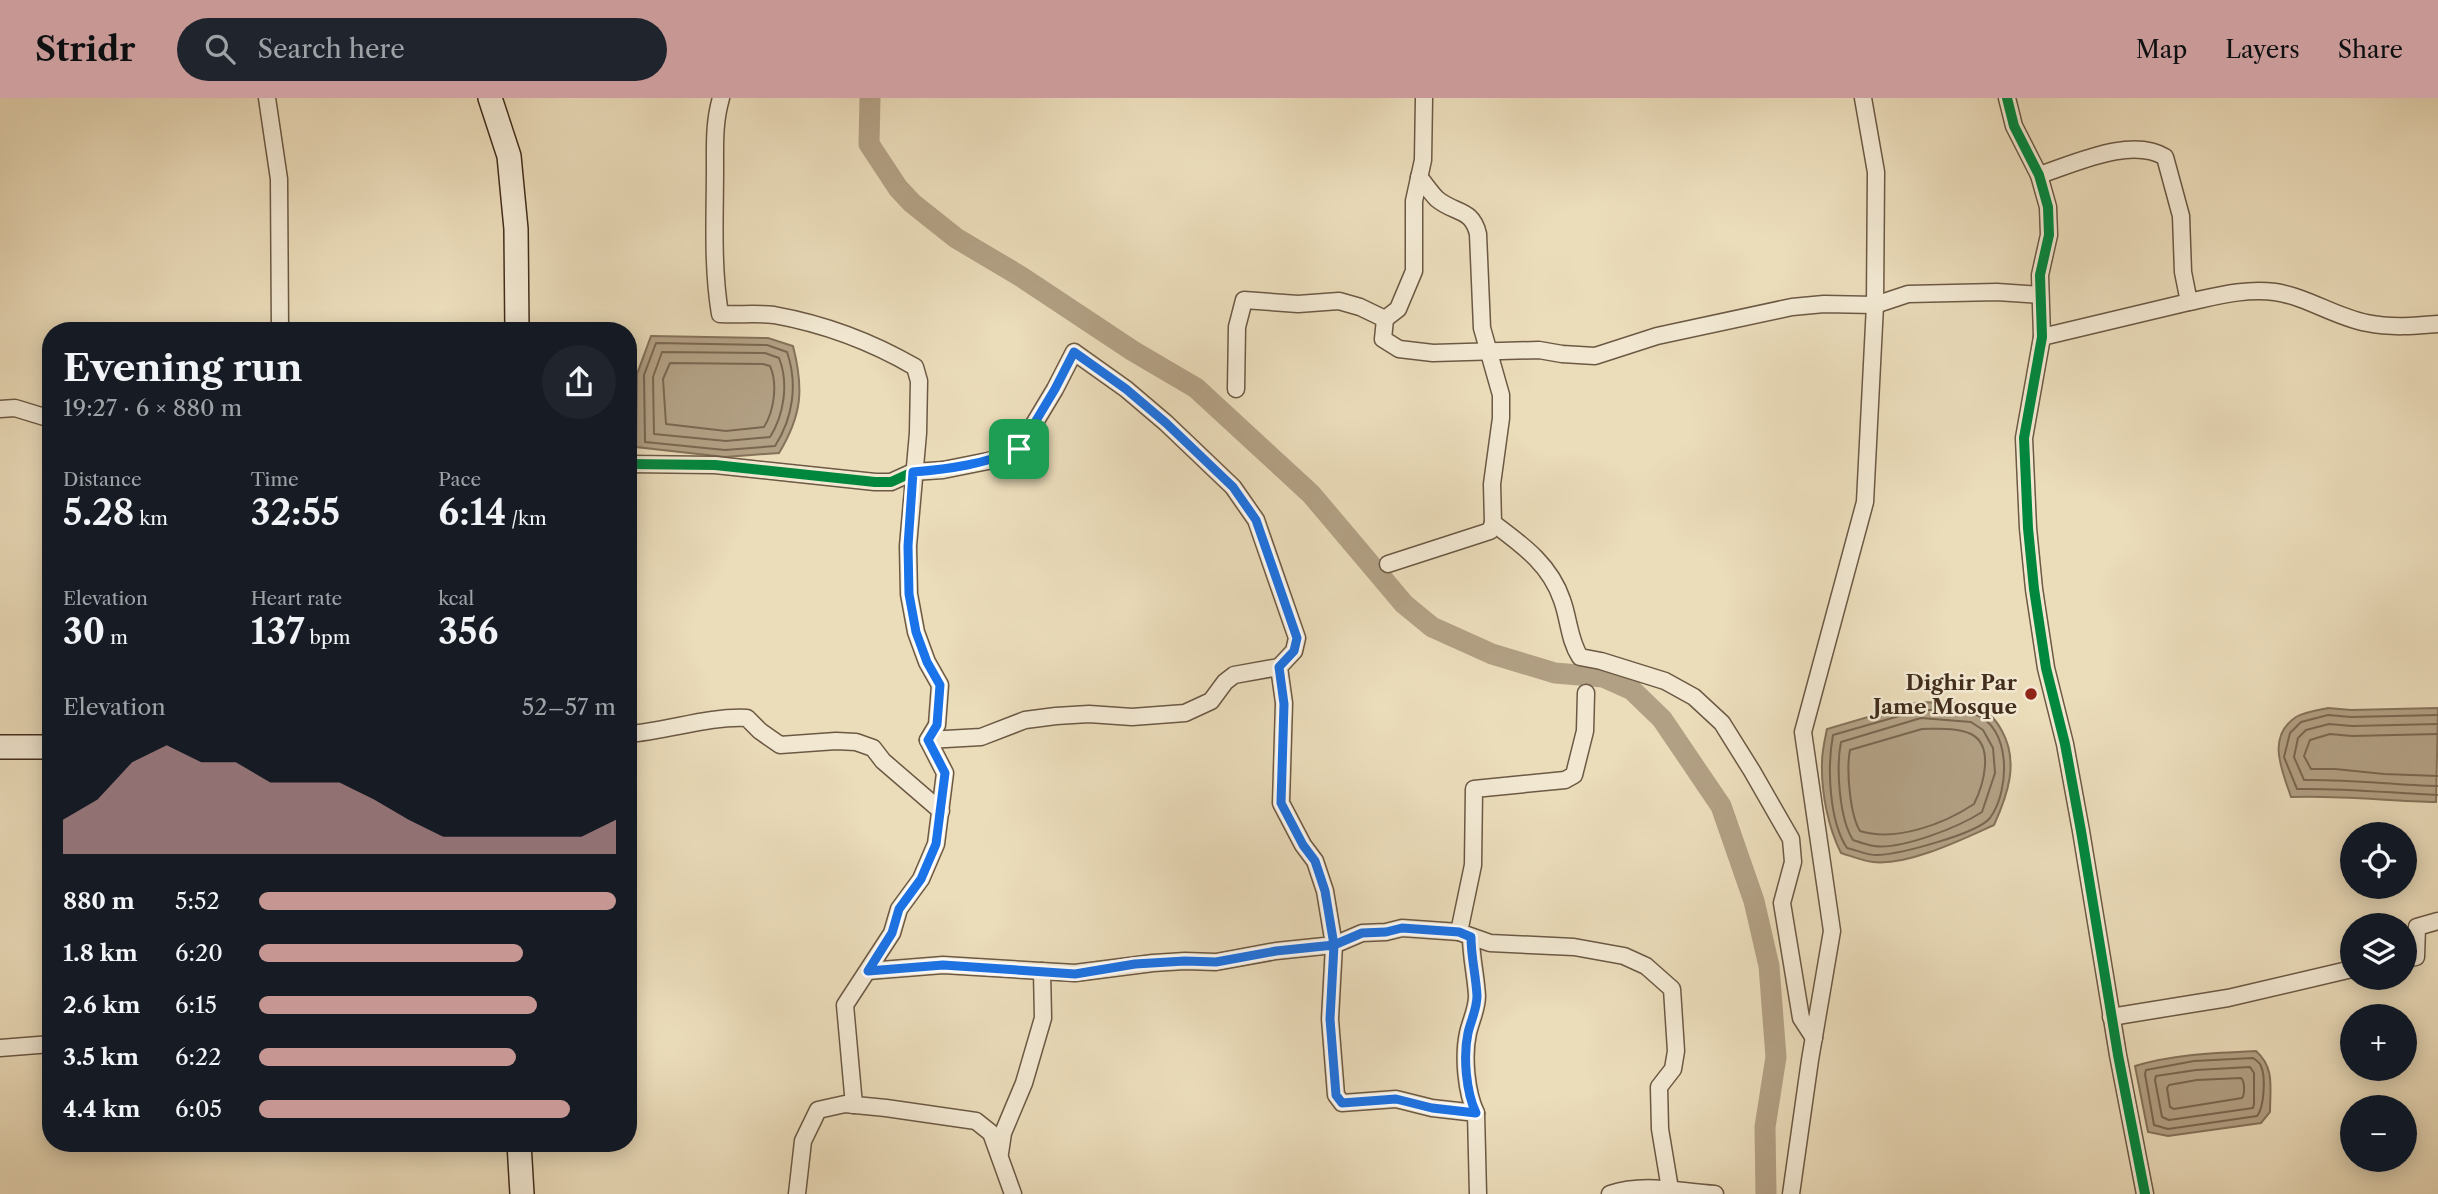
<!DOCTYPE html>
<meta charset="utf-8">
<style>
:root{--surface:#171b24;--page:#20242c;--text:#f1f3f6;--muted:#9ea1a6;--accent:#c59692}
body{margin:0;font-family:"Libre Caslon Text",serif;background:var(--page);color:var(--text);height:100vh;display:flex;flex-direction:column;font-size:26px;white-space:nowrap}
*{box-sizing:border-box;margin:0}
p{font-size:23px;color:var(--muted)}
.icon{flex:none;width:38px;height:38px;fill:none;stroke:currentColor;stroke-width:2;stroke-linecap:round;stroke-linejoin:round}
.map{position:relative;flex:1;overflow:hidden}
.side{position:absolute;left:42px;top:224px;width:595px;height:830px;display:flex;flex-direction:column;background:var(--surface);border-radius:28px;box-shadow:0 4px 18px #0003}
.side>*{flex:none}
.fabs{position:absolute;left:2340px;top:724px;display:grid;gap:14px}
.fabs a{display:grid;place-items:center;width:77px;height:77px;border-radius:50%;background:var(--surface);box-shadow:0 4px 18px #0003;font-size:35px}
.pin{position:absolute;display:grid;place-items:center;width:60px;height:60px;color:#fff;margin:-30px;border-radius:14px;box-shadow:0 4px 10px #0006}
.round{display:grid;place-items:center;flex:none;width:74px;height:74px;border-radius:37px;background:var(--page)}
.headline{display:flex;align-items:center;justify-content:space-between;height:119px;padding:0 21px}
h1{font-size:38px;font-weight:800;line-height:52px}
.stats{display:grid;grid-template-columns:repeat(3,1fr);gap:10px;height:119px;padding:7px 21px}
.stats div{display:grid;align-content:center}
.stats b{font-size:35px;font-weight:800}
.stats small{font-size:19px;font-weight:400}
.stats p{font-size:19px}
.chart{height:196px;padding:14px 21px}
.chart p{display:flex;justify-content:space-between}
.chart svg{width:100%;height:126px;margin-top:7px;fill:var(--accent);opacity:.7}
ul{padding:0 21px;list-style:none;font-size:23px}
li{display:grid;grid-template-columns:112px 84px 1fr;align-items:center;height:52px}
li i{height:18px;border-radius:9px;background:var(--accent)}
header{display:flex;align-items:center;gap:42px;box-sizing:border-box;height:98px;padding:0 35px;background:var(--accent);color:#111}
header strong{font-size:33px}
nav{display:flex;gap:38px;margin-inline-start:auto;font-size:24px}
.search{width:490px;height:63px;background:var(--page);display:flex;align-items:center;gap:18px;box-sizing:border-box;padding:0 24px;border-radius:38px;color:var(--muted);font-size:26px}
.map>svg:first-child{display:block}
.water{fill:#b2a084;stroke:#85725a;stroke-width:2}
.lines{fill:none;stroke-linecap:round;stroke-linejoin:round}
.shore{stroke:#7a6650;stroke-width:2}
.canal{stroke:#b2a084;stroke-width:21}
.street-casing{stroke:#6c5944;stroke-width:19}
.secondary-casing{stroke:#422d1c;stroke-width:26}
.street{stroke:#f2e8d2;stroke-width:16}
.secondary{stroke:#f2e8d2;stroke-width:23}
.cycleway-casing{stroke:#f2e8d2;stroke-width:15}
.cycleway{stroke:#00873e;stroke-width:10}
.route-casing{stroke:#fff;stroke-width:14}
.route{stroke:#1a73e8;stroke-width:9}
.poi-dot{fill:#8f2418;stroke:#f2e8d2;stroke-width:2.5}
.labels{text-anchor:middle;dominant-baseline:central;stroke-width:5;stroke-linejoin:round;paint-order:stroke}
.poi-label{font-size:21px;font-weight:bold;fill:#422d1c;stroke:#f2e8d2;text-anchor:end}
</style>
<header>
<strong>Stridr</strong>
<div class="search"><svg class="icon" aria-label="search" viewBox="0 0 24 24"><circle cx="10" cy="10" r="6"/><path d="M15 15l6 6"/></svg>Search here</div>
<nav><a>Map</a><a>Layers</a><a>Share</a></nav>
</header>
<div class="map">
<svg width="2438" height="1096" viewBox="0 0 2438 1096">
<rect width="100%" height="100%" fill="#ebdcba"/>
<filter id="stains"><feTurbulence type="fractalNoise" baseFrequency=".00286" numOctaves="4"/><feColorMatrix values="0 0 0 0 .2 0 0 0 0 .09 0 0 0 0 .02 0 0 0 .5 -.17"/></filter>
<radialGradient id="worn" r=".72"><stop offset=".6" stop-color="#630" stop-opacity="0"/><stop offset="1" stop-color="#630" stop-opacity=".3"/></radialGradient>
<g class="water">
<path d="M651 238 768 240 793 248C804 291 802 317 779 355L725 359 636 349 637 276Z"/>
<path d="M1919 604C1938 605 1962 603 1979 610 1990 615 1996 622 2002 633 2019 664 2008 696 1994 727 1963 741 1908 768 1873 764 1863 763 1851 758 1841 755 1828 729 1821 694 1822 664 1822 653 1825 641 1827 631Z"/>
<path d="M2328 610 2351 612 2438 610 2436 704C2388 703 2340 697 2291 699 2282 672 2266 639 2296 619 2304 614 2318 612 2328 610Z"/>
<path d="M2256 953C2275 970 2270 989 2270 1014L2261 1025 2168 1038 2148 1034 2135 968C2175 956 2215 955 2256 953Z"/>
</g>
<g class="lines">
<g class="shore">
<path d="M656 245 767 247 787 254C798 286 793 320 775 348L725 352 645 344 644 277Z"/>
<path d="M662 254 765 255 779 260C789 285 784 317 770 339L726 343 654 336 653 279Z"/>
<path d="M670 265 763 266 770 268C778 286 774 313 764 329L726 333 666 326 663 281Z"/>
<path d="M1920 612C1937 612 1957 611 1974 616 2012 628 2010 693 1990 720 1977 736 1900 756 1878 757 1868 758 1857 752 1847 750 1829 723 1827 669 1833 637Z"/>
<path d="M2438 617 2351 619 2328 617 2301 624 2290 635 2284 659 2297 691C2344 690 2391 695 2438 697"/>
<path d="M1921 620 1971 624 1983 632 1993 650 1995 675 1982 714C1959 729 1901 752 1874 748 1867 747 1859 744 1853 742 1839 720 1836 669 1841 644Z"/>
<path d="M2438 626 2352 628 2329 626 2306 632 2298 640 2294 659 2304 682C2348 681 2393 687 2438 688"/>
<path d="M1922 631C1937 631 1957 629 1971 636 1995 648 1983 688 1974 706 1944 726 1896 744 1860 733 1850 717 1846 671 1850 652Z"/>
<polyline points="2438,636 2352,638 2330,636 2310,642 2304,658 2311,671 2335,671 2384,676 2438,678"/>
<path d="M2253 960C2256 962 2260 965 2261 968 2266 979 2264 1010 2257 1018L2168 1031 2154 1027 2145 976 2146 972 2194 963Z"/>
<polygon points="2250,969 2254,975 2254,1006 2253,1010 2169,1022 2162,1019 2155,982 2156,978 2196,972"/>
<path d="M2241 980C2245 984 2245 996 2242 1000L2174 1011 2170 1009 2167 990 2169 987 2197 982Z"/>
</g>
<polyline class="canal" points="870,0 869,46 898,90 912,105 956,140 1020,178 1133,253 1196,290 1311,396 1404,506 1432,529 1492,556 1555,575 1603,579 1632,592 1662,621 1721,708 1754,803 1769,868 1776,959 1765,1029 1766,1096"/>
<defs>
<g id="street">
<polyline points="267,0 279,81 280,233"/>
<path d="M721 0C714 24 715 46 715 70 715 119 712 167 720 216 738 217 757 215 774 217 824 226 872 244 915 269L919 283 918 335 908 448 909 496 916 534 927 564 940 587 937 627 928 642 945 675 936 746 921 781 899 811 892 835 845 907 854 1007"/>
<polyline points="2007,0 2014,28 2039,77 2048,109 2049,137 2040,177 2042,239 2024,340 2028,430 2034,491 2046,570 2065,646 2081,733 2118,957 2145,1096"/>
<path d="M2039 77C2074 66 2131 38 2165 59L2181 118 2183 174 2189 204C2217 198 2246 190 2275 194 2308 199 2335 219 2367 225 2391 230 2415 228 2438 226"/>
<path d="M1419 79C1425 86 1431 95 1437 101 1455 116 1472 110 1478 136L1482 230 1501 297V320L1492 386 1493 425C1521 446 1550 466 1562 502 1569 521 1569 542 1580 559L1601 563 1665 583 1694 599 1722 625 1752 673 1791 741 1793 764 1782 805 1801 920 1814 940"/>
<polyline points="1385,221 1383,241 1399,251 1433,255 1539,252 1562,256 1595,258 1657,238 1792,209 1824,206 1875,207 1908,196 1997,194 2040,197"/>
<polyline points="2042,239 2189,204"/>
<polyline points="1236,291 1237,229 1244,202 1298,206 1339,203 1360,209 1385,221 1398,211 1414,173 1414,103 1423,62 1424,0"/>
<polyline points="0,311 15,310 51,321"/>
<polyline points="628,366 715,367 875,384 891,384 913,374 943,372 993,362 1019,351 1055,291 1074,254 1126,291 1166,325 1233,389 1256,422 1297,540 1294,553 1279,569 1284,605 1281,705 1303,747 1315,763 1325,793 1334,847 1276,853 1216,864 1185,863 1153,865 1075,875 943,867 868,873"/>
<polyline points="1388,466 1490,433 1493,425"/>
<polyline points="1586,595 1585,633 1574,677 1565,682 1474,691 1473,767 1459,834 1490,845 1574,849 1624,858 1646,868 1672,891 1676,953 1673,971 1659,989 1660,1031 1670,1091"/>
<path d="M628 636C669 633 707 618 747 620L760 633 780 647 836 643 856 644 873 650 883 663 941 713"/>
<polyline points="928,642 981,639 1025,622 1056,618 1089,616 1132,619 1185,615 1211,603 1225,584 1234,577 1279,569"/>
<polyline points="1459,834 1402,830 1386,834 1362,835 1334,847 1330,921 1336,997 1342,1005 1396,1001 1432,1010 1476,1015 1478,1096"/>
<path d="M1471 839C1471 859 1476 878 1477 898 1477 911 1471 922 1468 935 1463 958 1466 994 1476 1015"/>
<polyline points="2404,861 2416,859 2417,829 2438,823"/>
<polyline points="2111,919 2228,900 2352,871"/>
<polyline points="0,950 51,946"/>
<polyline points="1000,1055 1003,1035 1024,985 1043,920 1042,873"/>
<polyline points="797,1096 803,1043 818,1012 845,1006 886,1010 976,1023 991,1035 1013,1096"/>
<path d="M1610 1096C1645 1084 1679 1094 1715 1096"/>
<polyline points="1791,1096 1810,962 1832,833 1803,634 1865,404 1875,207 1876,74 1863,0"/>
</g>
<g id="secondary">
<polyline points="490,0 509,58 516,131 517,233"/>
<polyline points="0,649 51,649"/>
<polyline points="519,1045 522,1096"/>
</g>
</defs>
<use href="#street" class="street-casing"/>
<use href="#secondary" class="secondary-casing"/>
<use href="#street" class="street"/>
<use href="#secondary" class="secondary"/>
<defs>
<g id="cycleway">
<polyline points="2007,0 2014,28 2039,77 2048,109 2049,137 2040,177 2042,239 2024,340 2028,430 2034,491 2046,570 2065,646 2081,733 2118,957 2145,1096"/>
<polyline points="628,366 715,367 875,384 891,384 913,374 943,372 993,362 1019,351 1055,291 1074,254 1126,291 1166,325 1233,389 1256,422 1297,540 1294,553 1279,569 1284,605 1281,705 1303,747 1315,763 1325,793 1334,847 1276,853 1216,864 1185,863 1153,865 1075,875 943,867 868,873"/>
</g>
</defs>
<use href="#cycleway" class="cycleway-casing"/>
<use href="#cycleway" class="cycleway"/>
</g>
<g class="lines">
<defs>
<path id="route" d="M1019 351C985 366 950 371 913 374L908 448 909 496 916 534 927 564 940 587 937 627 928 642 945 675 936 746 921 781 899 811 892 835 868 873 943 867 1075 876 1135 866 1185 863 1216 864 1276 853 1334 847 1362 835 1386 834 1402 830 1459 834 1471 839C1471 860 1476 877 1477 898 1477 911 1471 922 1468 935 1463 958 1466 994 1476 1015L1432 1010 1396 1001 1342 1005 1336 997 1330 921 1334 847 1325 793 1315 763 1303 747 1281 705 1284 606 1279 569 1294 553 1297 540 1256 422 1233 389 1166 325 1126 291 1074 254 1055 291 1019 351"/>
</defs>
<use href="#route" class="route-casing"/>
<use href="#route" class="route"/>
</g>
<circle class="poi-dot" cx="2031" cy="596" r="7"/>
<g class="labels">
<g class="poi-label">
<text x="2017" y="584">Dighir Par<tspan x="2017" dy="24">Jame Mosque</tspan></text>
</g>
</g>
<rect width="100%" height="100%" filter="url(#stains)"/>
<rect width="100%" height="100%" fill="url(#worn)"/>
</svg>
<div class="fabs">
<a><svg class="icon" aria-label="locate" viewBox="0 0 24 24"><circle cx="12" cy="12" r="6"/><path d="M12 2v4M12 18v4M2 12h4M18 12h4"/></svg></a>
<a><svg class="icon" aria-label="layers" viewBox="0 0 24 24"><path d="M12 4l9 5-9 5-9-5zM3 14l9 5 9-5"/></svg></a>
<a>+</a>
<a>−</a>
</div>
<div class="pin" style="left:1019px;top:351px;background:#1e9e55"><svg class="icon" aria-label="arrive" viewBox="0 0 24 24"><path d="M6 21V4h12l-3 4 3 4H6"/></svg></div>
<section class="side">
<div class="headline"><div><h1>Evening run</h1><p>19:27 · 6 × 880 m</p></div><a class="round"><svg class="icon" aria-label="share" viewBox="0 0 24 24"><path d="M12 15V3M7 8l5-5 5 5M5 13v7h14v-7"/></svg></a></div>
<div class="stats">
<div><p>Distance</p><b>5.28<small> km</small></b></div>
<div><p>Time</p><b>32:55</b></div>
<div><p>Pace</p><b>6:14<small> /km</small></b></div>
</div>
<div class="stats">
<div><p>Elevation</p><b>30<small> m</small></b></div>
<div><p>Heart rate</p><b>137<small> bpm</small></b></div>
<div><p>kcal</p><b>356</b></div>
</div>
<div class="chart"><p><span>Elevation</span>52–57 m</p>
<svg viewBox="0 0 160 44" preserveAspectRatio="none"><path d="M0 44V32L10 25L20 12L30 6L40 12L50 12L60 19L70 19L80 19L90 25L100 32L110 38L120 38L130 38L140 38L150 38L160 32V44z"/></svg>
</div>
<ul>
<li><b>880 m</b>5:52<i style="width:100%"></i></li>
<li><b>1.8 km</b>6:20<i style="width:74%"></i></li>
<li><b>2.6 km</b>6:15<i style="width:78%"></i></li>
<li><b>3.5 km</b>6:22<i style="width:72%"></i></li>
<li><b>4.4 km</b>6:05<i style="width:87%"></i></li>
</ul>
</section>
</div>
